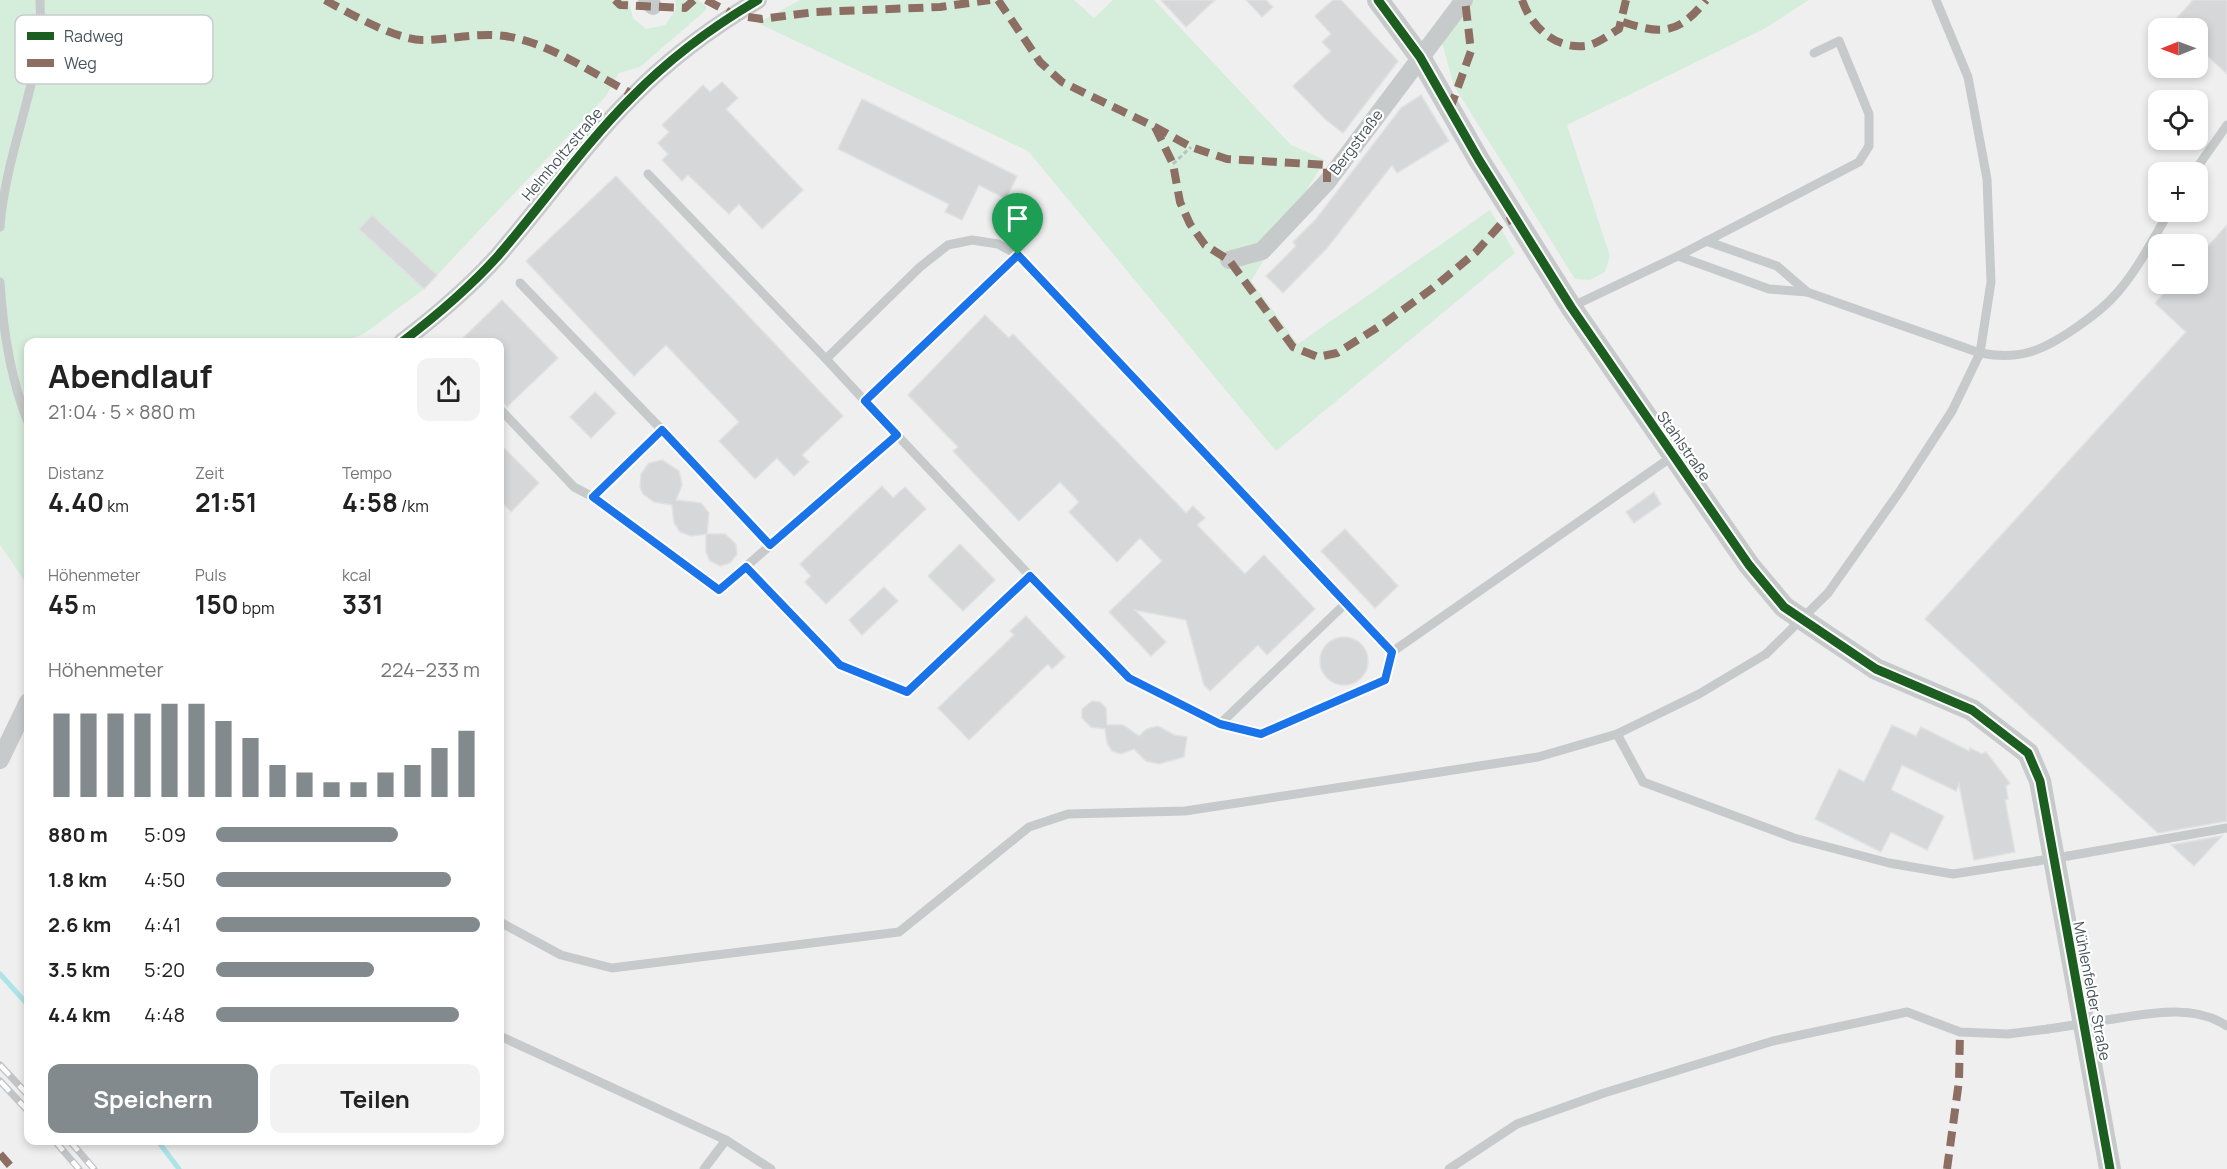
<!DOCTYPE html>
<html lang="de">
<meta charset="utf-8">
<style>
:root{--surface:#fff;--page:#f2f2f2;--text:#222;--muted:#767676;--accent:#838a8e}
body{margin:0;font-family:Manrope,sans-serif;background:var(--page);color:var(--text);height:100vh;display:flex;flex-direction:column;font-size:22px;white-space:nowrap}
*{box-sizing:border-box;margin:0}
p{font-size:20px;color:var(--muted)}
.icon{flex:none;width:33px;height:33px;fill:none;stroke:currentColor;stroke-width:2;stroke-linecap:round;stroke-linejoin:round}
.map{position:relative;flex:1;overflow:hidden}
.side{position:absolute;left:24px;top:338px;width:480px;height:807px;display:flex;flex-direction:column;background:var(--surface);border-radius:12px;box-shadow:0 3px 9px #0003}
.side>*{flex:none}
.needle{width:39px;rotate:269deg}
.buttons{position:absolute;left:2148px;top:18px;display:grid;gap:12px}
.buttons a{display:grid;place-items:center;width:60px;height:60px;border-radius:12px;background:var(--surface);box-shadow:0 3px 9px #0003;font-size:30px}
.pin{position:absolute;display:grid;place-items:center;width:51px;height:51px;color:#fff;margin:-62px -26px;border-radius:50% 50% 50% 0;rotate:-45deg;box-shadow:0 0 6px #0007}
.pin .icon{rotate:45deg}
.round{display:grid;place-items:center;flex:none;width:63px;height:63px;border-radius:12px;background:var(--page)}
.summary{display:flex;align-items:center;justify-content:space-between;height:102px;padding:0 24px}
h1{font-size:33px;font-weight:700;line-height:45px}
.figures{display:grid;grid-template-columns:repeat(3,1fr);gap:9px;height:102px;padding:6px 24px}
.figures div{display:grid;align-content:center}
.figures b{font-size:26px;font-weight:700}
.figures small{font-size:16px;font-weight:400}
.figures p{font-size:16px}
.chart{height:168px;padding:12px 24px}
.chart p{display:flex;justify-content:space-between}
.chart svg{width:100%;height:108px;margin-top:6px;stroke:var(--accent);stroke-width:6}
.primary-button{display:flex;gap:12px;margin-top:auto;padding:12px 24px}
.primary-button a{flex:1;height:69px;border-radius:12px;background:var(--accent);color:#fff;font-size:24px;font-weight:700;line-height:69px;text-align:center}
.primary-button a+a{background:var(--page);color:var(--text)}
ul{padding:0 24px;list-style:none;font-size:20px}
li{display:grid;grid-template-columns:96px 72px 1fr;align-items:center;height:45px}
li i{height:15px;border-radius:8px;background:var(--accent)}
.map>svg:first-child{display:block}
.green{fill:#d5eddb}
.lines{fill:none;stroke-linecap:round;stroke-linejoin:round}
.stream{stroke:#ade4e8;stroke-width:5}
.building{fill:#d6d7d8;stroke:#e1e1e2;stroke-width:1.5}
.path{stroke:#b7c1bd;stroke-width:3;stroke-dasharray:4.5 3;stroke-linecap:butt}
.service{stroke:#c7cacb;stroke-width:9}
.minor{stroke:#c7cacb;stroke-width:18}
.tertiary{stroke:#c7cacb;stroke-width:22}
.rail-casing{stroke:#c3c4c6;stroke-width:7}
.rail{stroke:#fff;stroke-width:4.5;stroke-dasharray:14;stroke-linecap:butt}
.service-bridge{stroke:#c7cacb;stroke-width:9}
.quiet{stroke:#8d6e63;stroke-width:8;stroke-dasharray:15 8;stroke-linecap:butt}
.cycleway-casing{stroke:#fff;stroke-width:13}
.cycleway{stroke:#1b5e20;stroke-width:9}
.route-casing{stroke:#fff;stroke-width:12}
.route{stroke:#1a73e8;stroke-width:8}
.labels{text-anchor:middle;dominant-baseline:central;stroke-width:4.5;stroke-linejoin:round;paint-order:stroke}
.street-label{font-size:15px;fill:#48545a;stroke:#fff}
.key{fill:#fff;stroke:#c8ccce;stroke-width:1.5}
.key-label{font-size:16px;fill:#48545a}
</style>
<div class="map">
<svg width="2227" height="1169" viewBox="0 0 2227 1169">
<rect width="100%" height="100%" fill="#f0efef"/>
<g class="green">
<polygon points="0,0 628,0 633,18 646,29 665,25 676,9 675,0 698,0 706,6 706,10 640,67 619,73 606,96 424,289 365,333 346,342 28,342 28,586 0,545"/>
<polygon points="800,0 1074,0 1094,18 1113,0 1154,0 1291,145 1325,160 1251,281 1298,344 1490,210 1515,253 1276,451 1028,151 758,23"/>
<polygon points="1472,0 1809,0 1764,29 1567,125 1610,256 1605,272 1590,280 1575,279 1454,86 1442,43"/>
</g>
<g class="lines">
<g class="stream">
<polyline points="0,974 28,1005"/>
<polyline points="157,1140 179,1169"/>
</g>
</g>
<g class="building">
<polygon points="1161,0 1215,0 1186,27"/>
<polygon points="1246,0 1266,0 1273,7 1262,17"/>
<polygon points="1333,0 1341,0 1398,61 1343,133 1324,118 1293,86 1331,51 1322,42 1331,34 1315,16"/>
<polygon points="2193,0 2227,0 2227,74 2198,47 2198,28 2168,28"/>
<polygon points="722,82 738,98 726,109 803,190 762,229 739,204 729,214 688,175 682,181 662,160 668,154 658,143 669,132 662,125 703,85 710,92"/>
<polygon points="1421,95 1449,141 1397,173 1392,165 1327,248 1283,293 1266,276 1296,246 1293,242 1316,219 1401,108"/>
<polygon points="862,99 1017,176 1006,199 979,185 962,220 945,212 949,204 838,149"/>
<polygon points="616,176 843,416 802,455 809,462 794,476 777,458 755,479 719,441 739,422 666,345 634,376 526,261"/>
<polygon points="372,215 437,275 424,289 359,229"/>
<polygon points="2227,225 2227,821 2158,833 1925,619 2186,332 2155,303 2173,284 2198,284 2198,257"/>
<polygon points="502,300 558,358 507,407 500,398 500,342 459,342"/>
<polygon points="985,315 1009,338 1013,334 1186,513 1193,506 1205,518 1197,525 1245,574 1264,555 1315,609 1267,655 1258,645 1210,691 1204,685 1186,620 1135,610 1166,642 1151,656 1109,612 1162,561 1140,538 1117,562 1069,512 1079,502 1060,482 1019,521 953,451 958,447 908,395"/>
<polygon points="595,392 616,413 591,438 570,417"/>
<polygon points="500,444 539,483 511,512 500,500"/>
<polygon points="662,460 679,471 682,485 676,500 701,503 709,513 707,534 725,534 736,544 737,554 730,563 720,566 710,561 706,552 706,534 691,536 680,532 674,523 672,505 654,502 643,494 640,487 641,474 649,463"/>
<polygon points="882,486 893,498 905,487 926,509 826,604 805,582 811,576 800,564"/>
<polygon points="1654,492 1661,504 1634,523 1626,512"/>
<polygon points="1345,529 1398,586 1375,608 1321,551"/>
<polygon points="960,544 995,580 963,611 928,576"/>
<polygon points="884,587 898,601 862,635 849,620"/>
<polygon points="1026,616 1065,657 1052,669 1048,664 969,740 938,708 1014,635 1010,631"/>
<circle cx="1344" cy="661" r="24"/>
<polygon points="1092,701 1100,702 1106,708 1107,725 1123,725 1139,736 1147,729 1158,726 1174,735 1187,737 1184,757 1159,764 1146,761 1134,749 1121,754 1112,751 1107,743 1105,729 1091,727 1082,718 1082,709"/>
<polygon points="1892,725 1916,736 1921,727 1969,751 1970,748 1982,754 1986,752 2010,783 2006,786 2008,799 2005,800 2015,852 1974,860 1959,784 1956,791 1902,765 1891,790 1944,816 1927,850 1891,832 1881,852 1815,819 1839,769 1864,782"/>
<polygon points="2222,836 2194,866 2171,845"/>
</g>
<g class="lines">
<polyline class="path" points="1173,164 1191,147"/>
<g class="service">
<polyline points="2194,172 2227,125"/>
<polyline points="648,174 826,359"/>
<path d="M0 227C5 163 30 104 40 42 42 28 40 13 40 0"/>
<polyline points="1706,241 1777,266 1807,292"/>
<path d="M1678 256 1769 289 1807 292 1980 353C1996 356 2013 357 2030 352 2055 345 2100 313 2117 293 2138 269 2153 239 2169 212"/>
<path d="M0 282C3 330 10 378 28 422"/>
<polyline points="520,283 662,430"/>
<polyline points="1571,307 1678,256 1859,162 1869,146 1869,114 1839,41 1814,53"/>
<polyline points="865,401 826,359 920,267 948,245 972,240 998,244 1018,255"/>
<polyline points="500,409 574,487 593,497"/>
<polyline points="770,545 662,430 593,497 719,590 897,435 865,401 1018,255 1392,652 1673,456"/>
<polyline points="746,567 840,665 907,692 1030,576 897,435"/>
<polyline points="1030,576 1129,679 1220,724 1346,603"/>
<polyline points="1828,593 1900,491 1952,411 1980,353 1991,282 1987,179 1968,77 1936,0"/>
<polyline points="1220,724 1261,734 1385,680 1392,652"/>
<polyline points="1617,734 1643,782 1794,838 1889,863 1953,874 2037,861"/>
<polyline points="2068,856 2227,828"/>
<polyline points="500,922 561,955 612,968 899,932 1029,827 1068,814 1185,811 1538,757 1617,734 1699,694 1766,654"/>
<path d="M2113 1019C2151 1013 2194 1004 2227 1026"/>
<polyline points="500,1036 726,1140 771,1169"/>
<polyline points="704,1169 726,1140"/>
<polyline points="1449,1169 1517,1124 1604,1093 1773,1041 1907,1012 1960,1032 2008,1034 2048,1029"/>
</g>
<g class="minor">
<polyline points="647,0 653,6"/>
<polyline points="1229,260 1262,251 1327,182 1464,0"/>
<path d="M402 342C436 316 468 289 497 257 543 204 583 146 632 97 668 60 714 26 758 0"/>
<polyline points="0,760 28,702"/>
</g>
<polyline class="tertiary" points="1378,0 1420,57 1479,160 1571,307 1749,565 1784,607 1876,669 1972,710 2028,753 2040,781 2110,1169"/>
<defs>
<g id="rail">
<polyline points="0,1065 28,1095"/>
<polyline points="0,1081 28,1111"/>
<polyline points="54,1140 79,1169"/>
<polyline points="69,1140 94,1169"/>
</g>
</defs>
<use href="#rail" class="rail-casing"/>
<use href="#rail" class="rail"/>
<g class="service-bridge">
<polyline points="1766,654 1828,593"/>
<polyline points="2037,861 2068,856"/>
<polyline points="2048,1029 2113,1019"/>
</g>
<g class="quiet">
<path d="M325 0C349 13 394 39 422 40 449 40 478 32 505 36 551 43 593 74 634 95"/>
<polyline points="615,0 620,5 685,8 694,0"/>
<polyline points="706,0 734,15 762,19 815,12 940,7 990,0"/>
<polyline points="998,0 1040,62 1062,82 1155,127 1191,147 1227,159 1327,165 1327,182"/>
<path d="M1522 0C1531 26 1554 49 1585 46 1596 45 1610 34 1619 29L1626 0"/>
<path d="M1623 22C1662 35 1679 34 1706 0"/>
<polyline points="1450,109 1471,51 1465,0"/>
<polyline points="1155,127 1173,164 1180,202 1190,224 1205,245 1229,260 1293,347 1318,357 1337,353 1386,322 1433,288 1476,252 1501,224 1515,218"/>
<polyline points="0,1154 13,1169"/>
<polyline points="1947,1169 1959,1081 1960,1032"/>
</g>
<defs>
<g id="cycleway">
<polyline points="1378,0 1420,57 1479,160 1571,307 1749,565 1784,607 1876,669 1972,710 2028,753 2040,781 2110,1169"/>
<path d="M402 342C436 316 468 289 497 257 543 204 583 146 632 97 668 60 714 26 758 0"/>
</g>
</defs>
<use href="#cycleway" class="cycleway-casing"/>
<use href="#cycleway" class="cycleway"/>
</g>
<g class="lines">
<defs>
<polygon id="route" points="1018,255 1392,652 1385,680 1261,734 1220,724 1129,678 1030,576 907,692 840,665 746,567 719,590 593,497 662,430 770,545 897,435 865,401"/>
</defs>
<use href="#route" class="route-casing"/>
<use href="#route" class="route"/>
</g>
<g class="labels">
<g class="street-label">
<text transform="translate(1356 142) rotate(-53)">Bergstraße</text>
<text transform="translate(562 154) rotate(-50)">Helmholtzstraße</text>
<text transform="translate(1684 446) rotate(55)">Stahlstraße</text>
<text transform="translate(2092 991) rotate(79)">Mühlenfelder Straße</text>
</g>
</g>
<rect x="15" y="15" width="198" height="69" rx="9" class="key"/>
<rect x="27" y="32" width="27" height="8" fill="#1b5e20"/>
<rect x="27" y="59" width="27" height="8" fill="#8d6e63"/>
<g class="key-label">
<text x="64" y="42">Radweg</text>
<text x="64" y="69">Weg</text>
</g>
</svg>
<div class="buttons">
<a><svg class="needle" viewBox="-14 -14 28 28"><path d="M0-13l5 13h-10z" fill="#e53935"/><path d="M0 13l5-13h-10z" fill="#767676"/></svg></a>
<a><svg class="icon" aria-label="locate" viewBox="0 0 24 24"><circle cx="12" cy="12" r="6"/><path d="M12 2v4M12 18v4M2 12h4M18 12h4"/></svg></a>
<a>+</a>
<a>−</a>
</div>
<div class="pin" style="left:1018px;top:255px;background:#1e9e55"><svg class="icon" aria-label="arrive" viewBox="0 0 24 24"><path d="M6 21V4h12l-3 4 3 4H6"/></svg></div>
<section class="side">
<div class="summary"><div><h1>Abendlauf</h1><p>21:04 · 5 × 880 m</p></div><a class="round"><svg class="icon" aria-label="share" viewBox="0 0 24 24"><path d="M12 15V3M7 8l5-5 5 5M5 13v7h14v-7"/></svg></a></div>
<div class="figures">
<div><p>Distanz</p><b>4.40<small> km</small></b></div>
<div><p>Zeit</p><b>21:51</b></div>
<div><p>Tempo</p><b>4:58<small> /km</small></b></div>
</div>
<div class="figures">
<div><p>Höhenmeter</p><b>45<small> m</small></b></div>
<div><p>Puls</p><b>150<small> bpm</small></b></div>
<div><p>kcal</p><b>331</b></div>
</div>
<div class="chart"><p><span>Höhenmeter</span>224–233 m</p>
<svg viewBox="0 0 160 44" preserveAspectRatio="none"><path d="M5 44V10M15 44V10M25 44V10M35 44V10M45 44V6M55 44V6M65 44V13M75 44V20M85 44V31M95 44V34M105 44V38M115 44V38M125 44V34M135 44V31M145 44V24M155 44V17"/></svg>
</div>
<ul>
<li><b>880 m</b>5:09<i style="width:69%"></i></li>
<li><b>1.8 km</b>4:50<i style="width:89%"></i></li>
<li><b>2.6 km</b>4:41<i style="width:100%"></i></li>
<li><b>3.5 km</b>5:20<i style="width:60%"></i></li>
<li><b>4.4 km</b>4:48<i style="width:92%"></i></li>
</ul>
<div class="primary-button"><a>Speichern</a><a>Teilen</a></div>
</section>
</div>
